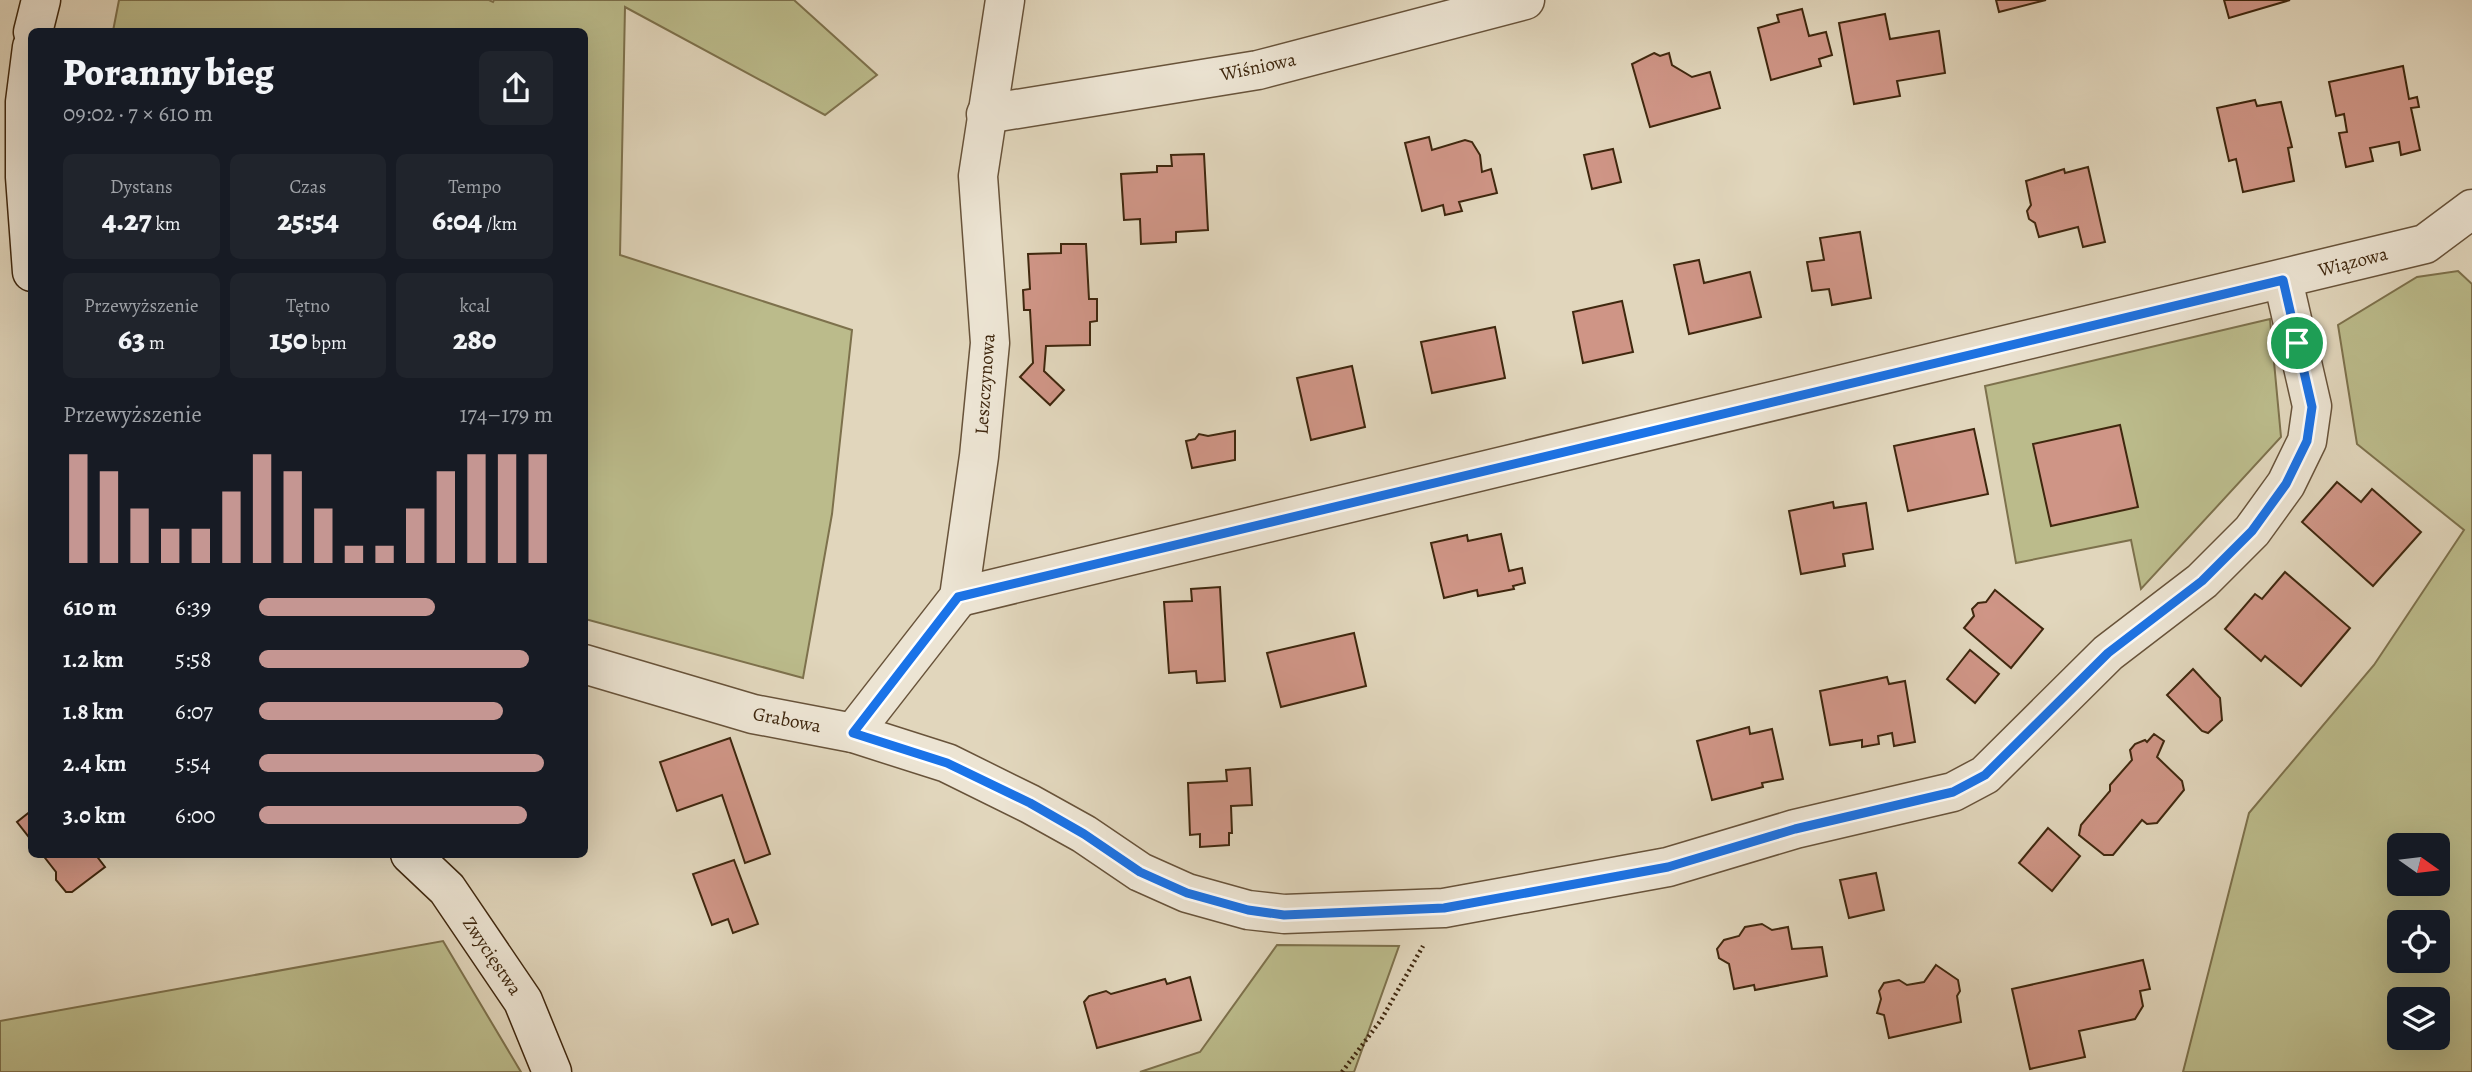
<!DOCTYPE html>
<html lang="pl">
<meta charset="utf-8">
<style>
:root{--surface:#171b24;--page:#20242c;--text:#f1f3f6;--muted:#9ea1a6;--accent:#c59692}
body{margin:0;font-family:Alegreya,serif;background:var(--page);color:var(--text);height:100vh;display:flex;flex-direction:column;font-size:26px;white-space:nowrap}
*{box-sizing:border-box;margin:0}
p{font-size:23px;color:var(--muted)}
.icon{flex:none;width:38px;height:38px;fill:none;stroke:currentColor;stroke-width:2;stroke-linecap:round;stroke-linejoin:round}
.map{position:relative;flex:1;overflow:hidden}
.details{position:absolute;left:28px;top:28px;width:560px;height:830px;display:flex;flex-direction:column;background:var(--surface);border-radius:10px;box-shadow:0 7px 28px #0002}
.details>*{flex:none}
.needle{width:46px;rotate:104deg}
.tools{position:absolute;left:2387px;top:833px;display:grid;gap:14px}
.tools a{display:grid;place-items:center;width:63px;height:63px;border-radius:10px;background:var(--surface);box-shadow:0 7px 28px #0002;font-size:35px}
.pin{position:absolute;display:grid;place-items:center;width:60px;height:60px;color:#fff;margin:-30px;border:4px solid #fff;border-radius:50%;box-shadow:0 2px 7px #0007}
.round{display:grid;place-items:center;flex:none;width:74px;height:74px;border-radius:10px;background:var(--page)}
.head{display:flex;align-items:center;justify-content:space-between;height:119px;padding:0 35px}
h1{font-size:38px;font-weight:800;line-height:52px}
.metrics{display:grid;grid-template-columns:repeat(3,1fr);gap:10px;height:119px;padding:7px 35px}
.metrics div{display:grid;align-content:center;border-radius:10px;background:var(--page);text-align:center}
.metrics b{font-size:30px;font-weight:800}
.metrics small{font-size:19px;font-weight:400}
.metrics p{font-size:19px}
.chart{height:196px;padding:14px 35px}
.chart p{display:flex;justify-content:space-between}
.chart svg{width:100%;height:126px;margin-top:7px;stroke:var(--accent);stroke-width:6}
ul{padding:0 35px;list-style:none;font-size:23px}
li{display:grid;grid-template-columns:112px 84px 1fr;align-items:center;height:52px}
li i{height:18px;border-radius:9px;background:var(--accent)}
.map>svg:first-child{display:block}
.green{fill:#bbbb8b;stroke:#7d714c;stroke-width:2;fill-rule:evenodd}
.building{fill:#cf9586;stroke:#3f270e;stroke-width:2}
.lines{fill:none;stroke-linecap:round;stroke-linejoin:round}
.minor-casing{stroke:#68533a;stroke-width:41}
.secondary-casing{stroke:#3f270e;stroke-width:41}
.path{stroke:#3f270e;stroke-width:4.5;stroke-dasharray:2 3.5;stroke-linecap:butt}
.minor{stroke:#ece4d3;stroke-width:38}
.secondary{stroke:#ece4d3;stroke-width:38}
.route-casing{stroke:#fff;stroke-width:14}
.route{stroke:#1a73e8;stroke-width:9}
.labels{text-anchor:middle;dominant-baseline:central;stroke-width:6;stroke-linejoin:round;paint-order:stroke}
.street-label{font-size:19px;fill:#3f270e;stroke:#ece4d3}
</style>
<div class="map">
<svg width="2472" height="1072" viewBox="0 0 2472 1072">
<rect width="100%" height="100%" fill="#e1d6bc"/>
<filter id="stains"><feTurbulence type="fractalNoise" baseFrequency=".00286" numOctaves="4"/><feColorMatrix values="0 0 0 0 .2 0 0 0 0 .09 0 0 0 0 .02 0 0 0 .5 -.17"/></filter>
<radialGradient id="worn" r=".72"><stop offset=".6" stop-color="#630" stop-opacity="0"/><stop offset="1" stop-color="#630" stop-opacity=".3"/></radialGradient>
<g class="green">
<polygon points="119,0 489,0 493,2 494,0 794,0 877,75 825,115 625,7 620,255 852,330 832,514 803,678 585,619 584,32 113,31"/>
<path d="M2458 271 2472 284V1072H2183L2249 813 2374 665 2464 530 2357 444 2338 325 2417 277ZM2438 845V884H2399V845ZM2399 922H2438V961H2399ZM2399 999H2438V1038H2399Z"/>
<polygon points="2270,319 2281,437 2141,589 2131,540 2016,563 1985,386"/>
<polygon points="443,941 521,1072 0,1072 0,1021"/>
<polygon points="1277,945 1399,946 1354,1072 1140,1072 1200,1052"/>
</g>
<g class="building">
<polygon points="1996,0 2046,0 1999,12"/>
<polygon points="2224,0 2290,0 2229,18"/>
<polygon points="1802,9 1809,36 1826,32 1832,55 1819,59 1821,66 1771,80 1758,28 1779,22 1777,15"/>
<polygon points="1885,14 1890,39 1939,31 1945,73 1897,81 1900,96 1854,104 1839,23"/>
<polygon points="1654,53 1660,56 1669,53 1672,65 1692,77 1710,72 1720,108 1650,127 1632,64"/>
<polygon points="2403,66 2409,99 2417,97 2419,107 2411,108 2420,150 2401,155 2399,142 2370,148 2373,161 2346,167 2339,133 2347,132 2344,114 2336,116 2329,82"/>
<polygon points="2255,100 2257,106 2281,102 2292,147 2288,148 2294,181 2243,192 2236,159 2229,161 2217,108"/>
<polygon points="1429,137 1432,150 1465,140 1472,142 1480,155 1482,172 1491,169 1497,193 1459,202 1462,211 1445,215 1443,205 1422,211 1405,143"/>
<polygon points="1613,149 1621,182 1592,189 1584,155"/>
<polygon points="1204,154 1208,230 1176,232 1176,242 1141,244 1140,219 1124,220 1121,174 1157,172 1157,166 1172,166 1171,155"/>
<polygon points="2088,167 2105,242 2083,247 2078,227 2039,237 2035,223 2029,219 2027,211 2031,205 2026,181 2064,169 2065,173"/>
<polygon points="1860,232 1871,298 1832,305 1829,289 1812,291 1807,262 1824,260 1820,238"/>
<polygon points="1061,244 1086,244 1089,299 1097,299 1097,321 1090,322 1090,345 1046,346 1044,371 1064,390 1050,405 1020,377 1033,363 1030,310 1024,310 1023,290 1030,289 1028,254 1061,253"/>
<polygon points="1699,260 1704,283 1750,272 1761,317 1689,334 1674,265"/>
<polygon points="1622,301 1633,352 1583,363 1573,312"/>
<polygon points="1495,327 1505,378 1432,393 1421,342"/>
<polygon points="1352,366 1365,427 1311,440 1297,378"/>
<polygon points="2120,425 2138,507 2051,526 2033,444"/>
<polygon points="1974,429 1988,494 1908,511 1894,446"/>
<polygon points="1235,431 1235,460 1192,468 1186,441 1195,439 1199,434 1208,436"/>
<polygon points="2337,482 2361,502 2372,489 2421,532 2373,586 2302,522"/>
<polygon points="1833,502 1834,508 1866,503 1873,549 1843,554 1845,566 1801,574 1789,511"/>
<polygon points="1501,534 1509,571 1522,568 1525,583 1513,586 1514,589 1478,596 1477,590 1444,598 1431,543 1467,535 1468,541"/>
<polygon points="2285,572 2350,628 2301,686 2265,656 2261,661 2225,629 2255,594 2262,599"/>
<polygon points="1220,587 1225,681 1197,683 1196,671 1169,673 1164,602 1192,601 1191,589"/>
<polygon points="1995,590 2043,629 2011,668 1964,628 1974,616 1972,609 1978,603 1986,602"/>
<polygon points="1354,633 1366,686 1281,707 1267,653"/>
<polygon points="1970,650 1999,674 1975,703 1947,679"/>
<polygon points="2193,669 2220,698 2222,720 2208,733 2202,731 2167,695"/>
<polygon points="1887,677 1889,684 1905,681 1915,742 1894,746 1892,733 1878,736 1879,744 1862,747 1862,740 1830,745 1820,691"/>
<polygon points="1749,727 1750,734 1772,729 1783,779 1762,783 1763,787 1712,800 1697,741"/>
<polygon points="2154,734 2164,741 2157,757 2182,781 2184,790 2157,823 2147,824 2142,820 2113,855 2104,855 2079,835 2081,825 2110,791 2110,785 2132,760 2130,750 2135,744 2145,740 2147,742"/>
<polygon points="730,738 770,854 745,863 722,795 677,811 660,762"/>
<polygon points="1250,768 1252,805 1231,806 1232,833 1229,833 1229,845 1200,847 1200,834 1190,835 1188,783 1227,781 1226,770"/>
<polygon points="32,810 32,841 17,822"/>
<polygon points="2048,828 2080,856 2052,891 2019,863"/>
<polygon points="42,854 95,854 105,867 72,892 66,892 56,880 56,872"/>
<polygon points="734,860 758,924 733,933 728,919 712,925 693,874"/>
<polygon points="1876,873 1884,910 1849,918 1840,880"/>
<polygon points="1762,924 1772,930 1788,927 1792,949 1822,947 1827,976 1755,990 1754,985 1734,989 1729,964 1719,958 1717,949 1724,940 1739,936 1745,927"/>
<polygon points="2143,960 2150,989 2140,991 2143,1006 2135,1019 2079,1031 2085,1057 2030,1069 2012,989"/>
<polygon points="1936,965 1958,980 1960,991 1957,996 1961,1022 1889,1038 1884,1015 1877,1013 1881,999 1879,991 1884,983 1899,980 1907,985 1924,982"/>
<polygon points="1190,977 1201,1020 1097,1048 1084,1002 1089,996 1106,991 1111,994 1165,979 1167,984"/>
</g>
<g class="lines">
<defs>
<g id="minor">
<polyline points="986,114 1258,70 1525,0"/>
<polyline points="959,597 2425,244 2472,209"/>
<polyline points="584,664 753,714 853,733 947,763 1030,804 1084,834 1140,872 1187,893 1248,910 1284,914 1444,908 1668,867 1795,829 1953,792 1985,775 2108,653 2202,581 2252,531 2286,484 2307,441 2312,406 2283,280"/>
<polyline points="853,733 959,597 979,456 990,343 978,176 1005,0"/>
</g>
<g id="secondary">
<polyline points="33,32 41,0"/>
<polyline points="32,47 25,102 25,177 32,272"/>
<polyline points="410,854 447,889 523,1001 552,1072"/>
</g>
</defs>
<use href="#minor" class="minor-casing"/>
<use href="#secondary" class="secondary-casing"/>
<polyline class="path" points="1342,1072 1381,1020 1423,946"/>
<use href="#minor" class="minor"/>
<use href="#secondary" class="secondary"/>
</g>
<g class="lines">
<defs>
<polygon id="route" points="2283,280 2312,407 2307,441 2286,484 2252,531 2202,581 2108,653 1985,775 1953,792 1795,829 1668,867 1444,908 1284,915 1248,910 1187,893 1140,872 1084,834 1030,803 947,763 853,733 958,597"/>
</defs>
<use href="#route" class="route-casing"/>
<use href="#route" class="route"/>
</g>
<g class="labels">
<g class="street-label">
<text transform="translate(1258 67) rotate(-12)">Wiśniowa</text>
<text transform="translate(2353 262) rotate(-14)">Wiązowa</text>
<text transform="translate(985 384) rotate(-86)">Leszczynowa</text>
<text transform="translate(787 720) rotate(11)">Grabowa</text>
<text transform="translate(492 956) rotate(56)">Zwycięstwa</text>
</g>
</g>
<rect width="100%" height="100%" filter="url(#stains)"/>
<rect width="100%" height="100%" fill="url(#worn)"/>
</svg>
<div class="tools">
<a><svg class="needle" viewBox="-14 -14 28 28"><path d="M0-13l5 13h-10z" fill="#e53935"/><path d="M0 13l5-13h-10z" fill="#9ea1a6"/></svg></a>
<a><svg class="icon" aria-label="locate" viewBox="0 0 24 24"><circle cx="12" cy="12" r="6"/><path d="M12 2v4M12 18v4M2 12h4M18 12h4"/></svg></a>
<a><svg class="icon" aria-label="layers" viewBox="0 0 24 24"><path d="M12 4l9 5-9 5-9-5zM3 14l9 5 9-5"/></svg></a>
</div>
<div class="pin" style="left:2297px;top:343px;background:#1e9e55"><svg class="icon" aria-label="arrive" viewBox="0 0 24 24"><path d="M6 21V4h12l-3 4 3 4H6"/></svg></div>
<section class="details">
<div class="head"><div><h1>Poranny bieg</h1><p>09:02 · 7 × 610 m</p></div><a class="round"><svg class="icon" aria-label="share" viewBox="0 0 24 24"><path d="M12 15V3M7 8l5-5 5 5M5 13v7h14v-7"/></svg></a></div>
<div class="metrics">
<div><p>Dystans</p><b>4.27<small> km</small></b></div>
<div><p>Czas</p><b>25:54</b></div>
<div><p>Tempo</p><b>6:04<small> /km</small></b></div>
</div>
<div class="metrics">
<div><p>Przewyższenie</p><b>63<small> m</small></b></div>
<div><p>Tętno</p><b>150<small> bpm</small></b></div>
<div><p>kcal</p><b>280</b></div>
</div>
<div class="chart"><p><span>Przewyższenie</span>174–179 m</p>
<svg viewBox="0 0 160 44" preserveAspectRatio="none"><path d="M5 44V6M15 44V12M25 44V25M35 44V32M45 44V32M55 44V19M65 44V6M75 44V12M85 44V25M95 44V38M105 44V38M115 44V25M125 44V12M135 44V6M145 44V6M155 44V6"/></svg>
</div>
<ul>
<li><b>610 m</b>6:39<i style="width:60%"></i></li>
<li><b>1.2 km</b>5:58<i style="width:92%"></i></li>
<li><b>1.8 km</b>6:07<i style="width:83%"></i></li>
<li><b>2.4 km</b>5:54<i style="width:97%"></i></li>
<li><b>3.0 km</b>6:00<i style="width:91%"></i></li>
</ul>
</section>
</div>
